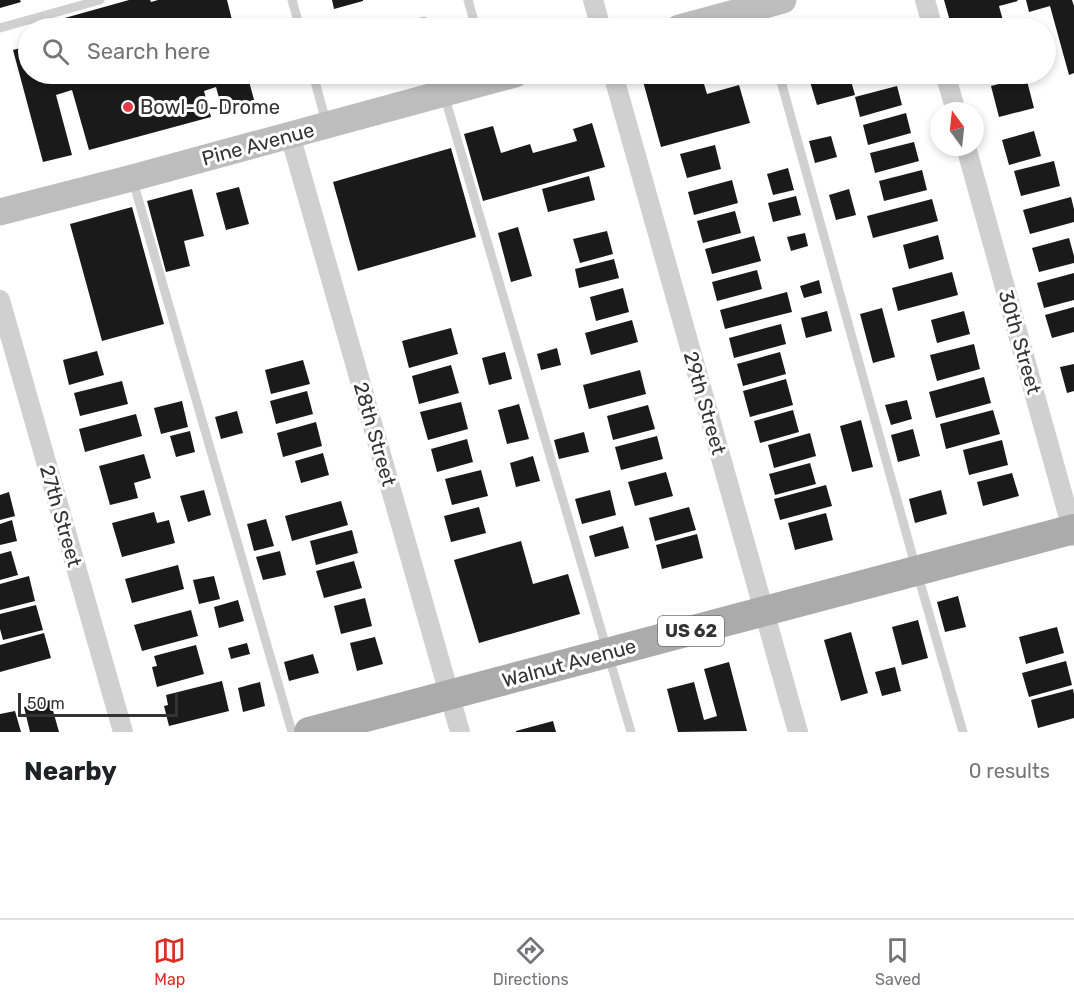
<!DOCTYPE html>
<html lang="en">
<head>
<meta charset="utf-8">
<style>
  body { margin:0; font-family:Rubik,sans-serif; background:#f2f2f2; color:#202124 }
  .compass { position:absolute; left:930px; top:102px; width:54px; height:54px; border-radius:50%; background:#fff; box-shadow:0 3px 9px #0003; rotate:345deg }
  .scale { position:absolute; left:18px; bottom:15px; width:160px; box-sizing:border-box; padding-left:6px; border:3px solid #333; border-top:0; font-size:16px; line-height:21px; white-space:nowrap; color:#333; -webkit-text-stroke:4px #fff; paint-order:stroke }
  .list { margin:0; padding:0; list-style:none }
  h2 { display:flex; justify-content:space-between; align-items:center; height:78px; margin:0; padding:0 24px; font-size:26px }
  h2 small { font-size:20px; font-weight:400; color:#757577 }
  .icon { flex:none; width:33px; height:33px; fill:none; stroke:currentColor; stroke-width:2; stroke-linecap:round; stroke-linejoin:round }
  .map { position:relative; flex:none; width:1074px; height:732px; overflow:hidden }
  .search { position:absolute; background:#fff; box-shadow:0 3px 9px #0003; left:18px; right:18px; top:18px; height:66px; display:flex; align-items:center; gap:15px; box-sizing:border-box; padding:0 21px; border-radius:33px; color:#757577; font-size:22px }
  .sheet { height:186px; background:#fff }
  nav { display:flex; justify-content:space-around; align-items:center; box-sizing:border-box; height:84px; border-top:2px solid #e0e0e0; background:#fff; font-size:16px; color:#757577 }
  nav a { display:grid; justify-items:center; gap:3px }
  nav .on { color:#d93025 }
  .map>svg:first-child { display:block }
  .building { fill:#1a1a1a }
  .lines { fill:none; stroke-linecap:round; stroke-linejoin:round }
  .service { stroke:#d0d0d0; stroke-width:9 }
  .minor { stroke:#d0d0d0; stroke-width:20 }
  .secondary { stroke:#bdbdbd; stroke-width:27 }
  .primary { stroke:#ababab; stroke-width:30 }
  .poi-dot { fill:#e63946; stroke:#fff; stroke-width:2 }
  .labels { text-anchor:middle; stroke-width:6; stroke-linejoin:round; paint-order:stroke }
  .shield { fill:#fff; stroke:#707070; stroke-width:1.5 }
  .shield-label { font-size:18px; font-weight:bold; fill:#333 }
  .poi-label { font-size:20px; fill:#333; stroke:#fff; text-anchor:start }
  .street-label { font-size:20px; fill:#333; stroke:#fff }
</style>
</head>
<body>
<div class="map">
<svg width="1074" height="732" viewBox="0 0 1074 732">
  <rect width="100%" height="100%" fill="#fff"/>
  <path class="building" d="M0 0H20L21 2 0 8Z
    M129 0H150L151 2 158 0H227L234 28H56L54 21Z
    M332 0H363V1L334 9Z
    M944 0H1017L1018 1 999 6 1005 28H952Z
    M1026 0H1072L1074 6V73L1069 75 1050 6 1029 12Z
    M28 46V74H247L256 107 224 116 216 87 204 91 211 117 89 150 72 90 56 95 72 155 43 162 13 50Z
    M641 74H701L707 94 739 85 750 123 661 147Z
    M784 74H849L855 95 817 105 808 75 786 82Z
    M1026 77 1034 108 999 117 991 86Z
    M897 86 902 105 860 117 855 97Z
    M906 113 911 133 868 145 863 125Z
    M592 123 605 167 483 201 464 134 493 126 501 153 530 144 533 153 577 141 573 129Z
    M1034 131 1041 156 1009 165 1002 140Z
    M831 136 837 157 815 163 809 141Z
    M914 142 919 161 875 173 870 153Z
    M715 145 721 169 687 178 680 154Z
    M451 148 476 237 358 271 333 182Z
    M1054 161 1060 186 1021 196 1014 171Z
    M788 168 794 190 773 195 767 174Z
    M922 170 927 190 884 201 879 181Z
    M589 176 595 200 548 212 542 189Z
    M732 180 738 203 694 215 688 192Z
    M239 187 249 224 226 230 216 193Z
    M192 189 204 236 184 241 190 266 166 272 147 201Z
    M849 189 856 215 836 220 829 195Z
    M796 196 801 215 773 222 768 203Z
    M1071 197 1074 209V222L1030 234 1023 210Z
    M932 199 938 221 873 238 867 216Z
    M132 207 164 324 102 341 70 224Z
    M735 211 741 233 703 243 697 221Z
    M518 227 532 276 511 282 498 233Z
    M607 231 613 254 580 263 573 239Z
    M805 233 808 246 791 251 787 237Z
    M938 235 944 259 909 269 903 245Z
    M754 236 761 261 712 274 705 249Z
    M1069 238 1074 256V263L1039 272 1032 248Z
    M614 259 619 278 579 288 575 269Z
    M757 270 762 289 717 301 712 282Z
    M952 272 958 295 898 311 892 288Z
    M1074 273V300L1044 308 1037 283Z
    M819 280 822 293 804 298 800 286Z
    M623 288 629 312 596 321 590 297Z
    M787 292 792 312 725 329 720 310Z
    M1074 307V332L1052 338 1045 315Z
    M882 308 895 357 873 363 860 314Z
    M827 311 832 331 806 338 801 318Z
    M964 311 970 334 937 343 931 320Z
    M632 320 638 342 591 355 585 333Z
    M781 324 786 344 734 358 729 338Z
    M451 328 458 354 409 368 402 341Z
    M974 344 980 369 937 381 930 355Z
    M557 348 561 365 541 370 537 354Z
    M97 351 104 375 69 385 63 360Z
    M505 352 512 379 489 385 482 358Z
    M780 352 786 374 743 386 737 364Z
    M303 360 310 384 271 394 265 370Z
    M1074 364V391L1067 393 1060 367Z
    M451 365 459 393 419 404 412 376Z
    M640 370 646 394 589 409 583 385Z
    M984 377 991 403 936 418 929 392Z
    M786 379 793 405 750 417 743 391Z
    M122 381 128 404 80 416 74 393Z
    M307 391 313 414 276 424 270 401Z
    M907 400 912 419 891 425 885 405Z
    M182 401 188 427 161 434 154 408Z
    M461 402 468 429 428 440 420 412Z
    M519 404 529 439 507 444 498 410Z
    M648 405 655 429 613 440 607 416Z
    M793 410 799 432 760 443 754 421Z
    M993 410 1000 434 946 449 940 424Z
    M237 411 243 433 221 439 215 417Z
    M136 414 142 436 85 452 79 429Z
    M861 420 873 467 852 472 840 426Z
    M316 422 322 446 283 457 277 433Z
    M913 429 920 456 898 462 891 435Z
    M190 431 195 452 176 457 170 436Z
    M584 432 589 452 559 459 554 440Z
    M810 433 816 456 774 468 768 445Z
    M657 436 663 459 621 470 615 447Z
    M467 439 473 462 437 472 431 449Z
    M1002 440 1008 465 969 475 963 450Z
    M323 453 329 475 301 483 295 461Z
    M144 454 151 478 134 483 138 498 110 505 99 466Z
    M533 456 540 481 516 487 510 463Z
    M810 463 816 484 775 495 769 474Z
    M481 470 488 496 452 505 445 479Z
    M666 472 673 496 635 506 628 482Z
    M1012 473 1019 496 983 506 977 482Z
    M826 485 832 506 780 520 774 499Z
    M204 490 211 515 188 522 180 496Z
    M610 490 616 515 582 524 575 499Z
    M941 490 947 514 915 523 909 499Z
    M9 492 15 516 0 520V495Z
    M341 501 348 525 292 541 285 516Z
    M479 507 486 533 451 542 444 516Z
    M689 507 696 530 655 541 649 518Z
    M154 512 157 523 169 520 175 543 122 557 112 523Z
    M826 513 833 540 795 550 788 523Z
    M266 519 274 546 254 551 247 524Z
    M12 520 17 541 0 545V524Z
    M623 526 629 548 595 557 589 536Z
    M352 530 358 553 316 565 310 541Z
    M697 534 703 558 662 569 656 545Z
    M521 541 533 584 568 574 580 614 479 643 454 560Z
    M11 551 18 575 0 580V554Z
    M280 551 286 575 263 580 256 557Z
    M354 561 362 588 324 598 316 571Z
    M178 565 184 589 132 603 125 579Z
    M29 576 35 601 0 610V584Z
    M214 576 220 599 199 604 193 580Z
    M958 596 966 627 945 632 937 602Z
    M365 598 372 626 341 634 334 606Z
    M238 600 244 621 219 628 214 607Z
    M36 605 43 630 3 640 0 629V614Z
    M191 610 198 636 142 651 134 625Z
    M918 620 928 658 902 665 892 627Z
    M1057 627 1064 653 1026 664 1019 637Z
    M851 632 868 693 841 701 824 640Z
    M44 633 51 658 0 672V645Z
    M375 637 383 664 357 671 350 643Z
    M247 643 250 654 231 659 228 648Z
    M196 645 204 674 157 687 152 667 157 666 154 656Z
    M313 654 319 673 289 681 284 662Z
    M1066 661 1072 685 1029 697 1022 673Z
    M729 662 747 731 678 732 667 689 694 682 704 720 717 716 704 669Z
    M895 667 901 691 882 696 875 672Z
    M222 681 229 711 169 726 164 706 168 705 166 695Z
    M260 682 265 706 243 712 238 688Z
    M1073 689 1074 694V718L1038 728 1031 700Z
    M50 700 59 732H30L24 707Z
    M15 711 21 732H0V714Z
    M553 721 556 732H516V731Z"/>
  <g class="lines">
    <path class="service" d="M292 0 300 28
      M468 0 476 28
      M761 8 767 28
      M0 28 100 0
      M397 28 424 21 426 28
      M313 74 326 122
      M438 74 631 732
      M779 74 917 572 963 732
      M133 181 292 732"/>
    <path class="minor" d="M593 0 601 28
      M925 0 933 28
      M613 74 798 732
      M945 74 956 111
      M290 135 460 732
      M966 147 1074 536
      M0 300 123 732"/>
    <path class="secondary" d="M679 28 783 0
      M0 212 132 178 515 74"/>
    <path class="primary" d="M309 732 1074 529"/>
  </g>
  <circle class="poi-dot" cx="128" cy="107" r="6"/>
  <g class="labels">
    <rect class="shield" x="658" y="616" width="66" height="30" rx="4.5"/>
    <g class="shield-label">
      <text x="691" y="637">US 62</text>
    </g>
    <g class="poi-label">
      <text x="140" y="114">Bowl-O-Drome</text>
    </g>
    <g class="street-label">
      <text transform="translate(258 144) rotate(-15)" y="7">Pine Avenue</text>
      <text transform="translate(1020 342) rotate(74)" y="7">30th Street</text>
      <text transform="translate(705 403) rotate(74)" y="7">29th Street</text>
      <text transform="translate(375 434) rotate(74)" y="7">28th Street</text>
      <text transform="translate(61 516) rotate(74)" y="7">27th Street</text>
      <text transform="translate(569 663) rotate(-15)" y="7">Walnut Avenue</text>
    </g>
  </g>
</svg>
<svg class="compass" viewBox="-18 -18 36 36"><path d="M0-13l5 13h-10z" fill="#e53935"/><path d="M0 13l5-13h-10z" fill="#757577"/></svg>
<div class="scale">50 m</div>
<div class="search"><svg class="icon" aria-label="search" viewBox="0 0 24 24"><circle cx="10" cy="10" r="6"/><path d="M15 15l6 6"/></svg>Search here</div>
</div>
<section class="sheet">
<h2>Nearby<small>0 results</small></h2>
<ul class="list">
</ul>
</section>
<nav>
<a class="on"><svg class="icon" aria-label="map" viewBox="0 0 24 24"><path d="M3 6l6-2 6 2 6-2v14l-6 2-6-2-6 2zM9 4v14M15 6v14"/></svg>Map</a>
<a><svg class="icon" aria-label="directions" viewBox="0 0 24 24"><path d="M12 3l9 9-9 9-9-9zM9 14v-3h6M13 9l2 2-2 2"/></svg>Directions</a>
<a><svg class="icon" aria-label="saved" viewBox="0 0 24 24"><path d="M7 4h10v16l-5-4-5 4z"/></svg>Saved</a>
</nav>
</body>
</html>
